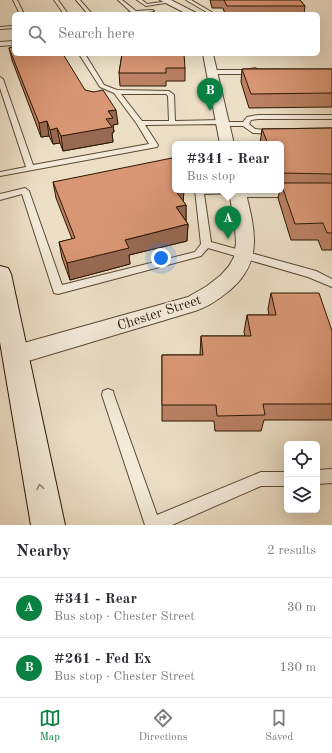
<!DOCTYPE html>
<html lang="en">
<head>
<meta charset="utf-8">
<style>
  body { margin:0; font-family:"Old Standard TT",serif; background:#f7f7f7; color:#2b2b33 }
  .controls { position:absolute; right:12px; bottom:12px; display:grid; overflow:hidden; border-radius:6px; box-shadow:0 4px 16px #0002 }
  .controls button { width:36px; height:36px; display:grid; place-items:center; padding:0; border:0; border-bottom:1px solid #e1e1e2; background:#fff; color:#2b2b33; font:20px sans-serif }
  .you { position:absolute; left:161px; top:258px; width:14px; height:14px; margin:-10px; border:3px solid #fff; border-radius:50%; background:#1a73e8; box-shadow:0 0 0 6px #1a73e833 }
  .badge { display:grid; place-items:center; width:26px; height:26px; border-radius:50%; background:#0b8043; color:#fff; font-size:13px; font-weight:700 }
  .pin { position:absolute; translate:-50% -33px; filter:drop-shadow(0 1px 2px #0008) }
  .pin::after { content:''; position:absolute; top:21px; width:14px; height:12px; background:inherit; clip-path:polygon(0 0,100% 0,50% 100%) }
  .popup { position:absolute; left:172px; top:141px; width:112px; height:52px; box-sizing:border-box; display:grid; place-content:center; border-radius:6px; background:#fff; filter:drop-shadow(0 1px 3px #0005); font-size:13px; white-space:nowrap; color:#7c7c81 }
  .popup b { font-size:15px; color:#2b2b33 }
  .popup::after { content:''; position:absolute; left:50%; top:100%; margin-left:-8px; border:8px solid transparent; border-top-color:#fff }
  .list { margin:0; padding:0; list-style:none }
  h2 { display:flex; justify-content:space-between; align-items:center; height:52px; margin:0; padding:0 16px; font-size:17px }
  h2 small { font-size:13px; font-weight:400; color:#7c7c81 }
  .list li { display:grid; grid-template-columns:26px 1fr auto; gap:12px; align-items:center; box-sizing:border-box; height:60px; padding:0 16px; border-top:1px solid #e1e1e2 }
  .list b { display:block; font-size:15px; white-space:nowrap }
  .list p { margin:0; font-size:13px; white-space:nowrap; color:#7c7c81 }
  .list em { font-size:13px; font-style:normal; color:#7c7c81 }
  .icon { flex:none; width:22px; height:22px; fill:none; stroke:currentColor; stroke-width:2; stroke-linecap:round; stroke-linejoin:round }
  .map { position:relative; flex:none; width:332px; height:525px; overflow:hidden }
  .search { position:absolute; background:#fff; box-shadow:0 4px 16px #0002; left:12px; right:12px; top:12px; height:44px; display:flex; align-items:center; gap:10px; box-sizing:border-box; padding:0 14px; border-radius:6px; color:#7c7c81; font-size:15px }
  .sheet { height:172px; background:#fff }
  nav { display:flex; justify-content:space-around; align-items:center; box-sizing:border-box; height:56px; border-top:1px solid #e1e1e2; background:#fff; font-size:11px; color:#7c7c81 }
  nav a { display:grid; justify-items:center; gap:2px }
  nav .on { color:#0b8043 }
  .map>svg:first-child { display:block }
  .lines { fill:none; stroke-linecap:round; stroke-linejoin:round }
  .service-casing { stroke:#5c4932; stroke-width:2 }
  .minor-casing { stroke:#5c4932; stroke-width:2 }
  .secondary-casing { stroke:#2c1701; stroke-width:2 }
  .service { fill:#f3eada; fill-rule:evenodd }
  .minor { fill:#f3eada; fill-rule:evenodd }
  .secondary { fill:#f3eada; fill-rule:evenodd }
  .wall { fill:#ba8165; stroke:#2c1701 }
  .shaded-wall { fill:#976952; stroke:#2c1701 }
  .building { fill:#d89675; stroke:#2c1701 }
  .oneway { stroke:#998b78 }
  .labels { text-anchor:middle; stroke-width:3.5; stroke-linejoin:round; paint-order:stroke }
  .street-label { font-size:14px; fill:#2c1701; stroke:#f3eada }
</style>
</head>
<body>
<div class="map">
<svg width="332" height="525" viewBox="0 0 332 525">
  <rect width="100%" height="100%" fill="#ecdfc6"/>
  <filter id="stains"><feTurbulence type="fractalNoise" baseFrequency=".005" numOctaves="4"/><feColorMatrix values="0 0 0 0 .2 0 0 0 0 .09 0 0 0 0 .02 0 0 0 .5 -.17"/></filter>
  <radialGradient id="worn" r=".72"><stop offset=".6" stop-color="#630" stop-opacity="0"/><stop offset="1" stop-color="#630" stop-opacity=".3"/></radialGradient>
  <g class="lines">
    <g class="service-casing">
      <path id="service" d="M13 0H17L24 14H20Z
        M54 0H58L68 14H64Z
        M76 0H80L92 14H88Z
        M118 0H122L136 11 152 10 154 11 137 14H123L131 12Z
        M137 0H142L147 4 169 1 171 2 146 6Z
        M186 0H191L215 14H210Z
        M14 26V28L0 29V27Z
        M14 41V45L0 46V42Z
        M79 54H85L104 85 117 90 169 91 174 95 175 121 222 120 225 122H243L247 117 258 115H332V119H258L251 120 249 124 255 129 276 131 278 132 274 134 253 133 243 126H223L220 124 145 125 158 145 157 147 0 176V172L26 167 0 88V77L3 79 33 165 149 144 137 124 114 93 100 87ZM121 94H166L168 96 169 121H142Z
        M255 68 258 70 257 71 246 74H212L209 72 212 70H246Z
        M25 188 29 191 62 285 195 252 201 244 195 190H241L240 191H292L296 194 292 197H238L235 196V193L204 194 211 242 316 271 332 279V287L308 277 208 248 201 256 58 294 54 293 22 194 0 200V194Z
        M108 389 113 391 114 395 157 515 261 472H287V486H261L172 525H145L102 395 103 391Z
        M332 469V483L317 484V470Z"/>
    </g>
    <g class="minor-casing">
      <path id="minor" d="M160 0H171L198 14H187Z
        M203 54H213L234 144H220Z
        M229 190H245C255 229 264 262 229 291 219 299 208 307 195 311L15 365 6 362 3 355 6 348 188 297 207 286 221 275 229 266 234 257 236 243 235 228Z"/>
    </g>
    <g class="secondary-casing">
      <path id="secondary" d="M0 266 8 268 11 274 65 525H31L0 342Z"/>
    </g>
    <use href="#service" class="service"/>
    <use href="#minor" class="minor"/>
    <use href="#secondary" class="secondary"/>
  </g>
  <path class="wall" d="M210 0H300L305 6 304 14H225L223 8H212Z
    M12 43 85 90 118 124 113 125 114 132 112 133 113 142 63 151 60 143 53 144 49 136 41 137 12 60 9 48 13 47Z
    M122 54 185 68V81H166V86H120L119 73Z
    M242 69H332V107L249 108 241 82Z
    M332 128V250H322L318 240H291L278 198 280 190H281V144H260L262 129Z
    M53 182 175 190H184L183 201 186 205V221L188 224 187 241 129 255 130 264 70 280 62 258 59 242 72 239 56 198Z
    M271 293 332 331V420H264L261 431H215L214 421H162V355H200L201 336H245L244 332 247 315H269L268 309Z"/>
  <path class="shaded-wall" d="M116 110 118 124 113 125 114 132 112 133 113 142 63 151 61 136 108 111Z
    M47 121 49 136 41 137 39 123Z
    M57 128 60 143 53 144 50 130Z
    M175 190H184L183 203Z
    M186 205V221L176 207Z
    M188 224 187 241 129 255 130 264 70 280 67 263 125 240Z"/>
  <path class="building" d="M224 0H300L305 6H227Z
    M12 43H14V54H63L85 90 94 92 103 90 116 110 108 111 113 118 106 119 112 127 61 136 57 128 50 130 47 121 39 123 9 48 14 47Z
    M122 54H184L185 68H166V73H119Z
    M242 69H332V93L251 94Z
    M332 128V174L281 173V144H268L262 129Z
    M172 158 175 162V173H173L175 176V190L186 205 176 207 188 224 125 240 129 248 67 263 59 242 75 238 53 182Z
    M281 183H332V233H327L323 223 295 224Z
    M271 293H319L332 331V404H263L265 415 217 416 216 405H162V355H203L201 336H251L247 315H276Z"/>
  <defs><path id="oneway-chevron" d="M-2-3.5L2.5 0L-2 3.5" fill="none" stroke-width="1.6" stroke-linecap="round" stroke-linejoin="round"/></defs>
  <use class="oneway" href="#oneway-chevron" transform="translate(40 487) rotate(-101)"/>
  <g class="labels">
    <g class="street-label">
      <text transform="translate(159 312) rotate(-18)" y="5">Chester Street</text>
    </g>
  </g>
  <rect width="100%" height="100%" filter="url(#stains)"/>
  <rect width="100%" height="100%" fill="url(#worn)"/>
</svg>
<div class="controls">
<button><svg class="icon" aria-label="locate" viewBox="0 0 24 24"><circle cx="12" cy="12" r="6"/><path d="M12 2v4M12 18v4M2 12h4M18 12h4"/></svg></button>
<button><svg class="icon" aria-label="layers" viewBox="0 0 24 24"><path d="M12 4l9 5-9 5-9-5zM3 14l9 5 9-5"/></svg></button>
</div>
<div class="you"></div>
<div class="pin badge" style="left:228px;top:239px">A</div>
<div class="popup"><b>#341 - Rear</b>Bus stop</div>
<div class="pin badge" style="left:210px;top:111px">B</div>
<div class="search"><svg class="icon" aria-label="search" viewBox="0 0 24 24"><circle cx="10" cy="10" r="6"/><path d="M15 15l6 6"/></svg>Search here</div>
</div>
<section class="sheet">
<h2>Nearby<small>2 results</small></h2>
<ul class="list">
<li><span class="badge">A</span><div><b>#341 - Rear</b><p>Bus stop · Chester Street</p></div><em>30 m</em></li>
<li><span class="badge">B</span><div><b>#261 - Fed Ex</b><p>Bus stop · Chester Street</p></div><em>130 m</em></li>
</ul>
</section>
<nav>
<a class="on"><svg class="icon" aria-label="map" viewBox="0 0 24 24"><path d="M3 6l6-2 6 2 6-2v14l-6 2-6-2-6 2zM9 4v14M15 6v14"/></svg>Map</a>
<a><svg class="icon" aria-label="directions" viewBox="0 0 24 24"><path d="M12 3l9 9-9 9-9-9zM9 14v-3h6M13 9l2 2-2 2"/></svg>Directions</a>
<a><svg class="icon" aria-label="saved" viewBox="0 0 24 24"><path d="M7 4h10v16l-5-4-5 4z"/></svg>Saved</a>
</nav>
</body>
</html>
